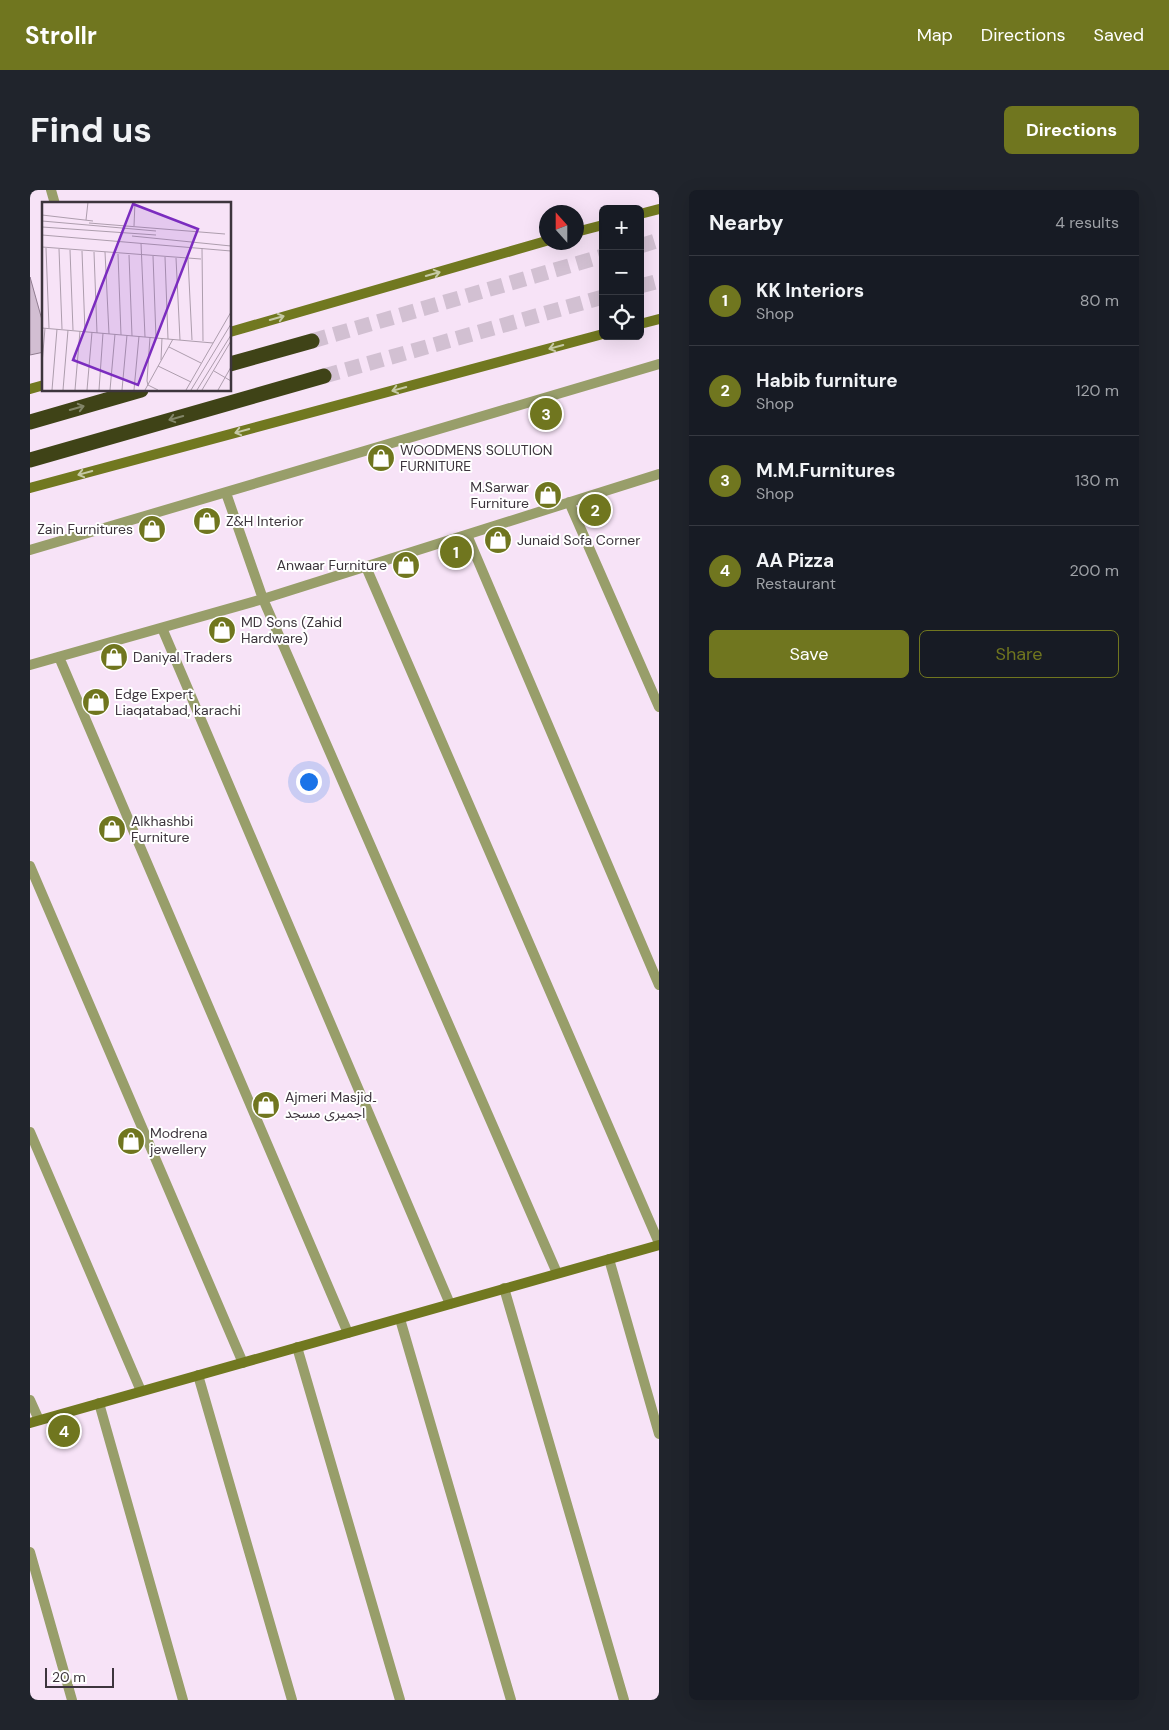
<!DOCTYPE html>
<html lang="en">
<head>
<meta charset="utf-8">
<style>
  body { margin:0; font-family:"DM Sans","Noto Sans Arabic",sans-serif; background:#20242c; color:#f1f3f6 }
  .controls { position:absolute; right:15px; top:15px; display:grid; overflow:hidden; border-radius:8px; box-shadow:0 5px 20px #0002 }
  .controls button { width:45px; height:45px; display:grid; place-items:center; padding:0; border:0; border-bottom:1px solid #363941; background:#171b24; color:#f1f3f6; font:25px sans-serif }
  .compass { position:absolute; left:509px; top:15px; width:45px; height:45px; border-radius:50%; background:#171b24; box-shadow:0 5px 20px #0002; rotate:339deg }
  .scale { position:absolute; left:15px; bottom:12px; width:69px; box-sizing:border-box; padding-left:5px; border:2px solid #3d353d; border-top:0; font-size:14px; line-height:18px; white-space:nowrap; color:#3d353d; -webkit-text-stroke:4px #fff; paint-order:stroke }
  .you { position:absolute; left:278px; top:591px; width:18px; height:18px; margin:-12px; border:4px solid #fff; border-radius:50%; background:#1a73e8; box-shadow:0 0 0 8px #1a73e833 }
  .badge { display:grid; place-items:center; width:32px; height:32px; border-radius:50%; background:#70761f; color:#fff; font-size:16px; font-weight:700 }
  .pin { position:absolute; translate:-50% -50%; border:2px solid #fff; box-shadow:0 1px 5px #0006 }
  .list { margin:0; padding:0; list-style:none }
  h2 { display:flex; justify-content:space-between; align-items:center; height:65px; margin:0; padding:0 20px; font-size:21px }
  h2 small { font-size:16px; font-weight:400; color:#9ea1a6 }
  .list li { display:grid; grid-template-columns:32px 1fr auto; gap:15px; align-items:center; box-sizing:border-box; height:90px; padding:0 20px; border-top:1px solid #363941 }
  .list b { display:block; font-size:19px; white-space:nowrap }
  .list p { margin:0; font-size:16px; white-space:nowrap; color:#9ea1a6 }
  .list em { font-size:16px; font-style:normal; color:#9ea1a6 }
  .actions { display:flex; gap:10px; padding:15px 20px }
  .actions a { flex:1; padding:11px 0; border:1px solid #70761f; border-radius:8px; text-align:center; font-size:18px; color:#70761f }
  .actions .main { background:#70761f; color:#fff }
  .icon { flex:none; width:28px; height:28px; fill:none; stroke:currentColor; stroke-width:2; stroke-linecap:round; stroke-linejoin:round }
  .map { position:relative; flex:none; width:629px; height:1510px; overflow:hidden; border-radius:8px }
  header { display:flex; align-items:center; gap:30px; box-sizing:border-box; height:70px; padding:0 25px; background:#70761f; color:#fff }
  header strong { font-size:24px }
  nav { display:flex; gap:28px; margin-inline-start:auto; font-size:18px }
  .intro { display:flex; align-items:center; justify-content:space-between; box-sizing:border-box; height:120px; padding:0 30px }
  h1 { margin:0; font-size:35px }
  .button { padding:12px 22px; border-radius:8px; background:#70761f; color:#fff; font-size:18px; font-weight:700 }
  main { display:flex; gap:30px; padding:0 30px }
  aside { flex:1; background:#171b24; border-radius:8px; box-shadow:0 5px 20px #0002 }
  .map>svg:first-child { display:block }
  .building { fill:#d2bed2; stroke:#8f7c8f }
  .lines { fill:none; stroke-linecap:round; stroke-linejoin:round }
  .highway-tunnel { stroke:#d2c0d2; stroke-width:15; stroke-dasharray:15 8; stroke-linecap:butt }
  .street { stroke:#989e6a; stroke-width:10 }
  .secondary { stroke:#717820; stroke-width:10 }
  .highway { stroke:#3f4317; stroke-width:15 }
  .oneway { stroke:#c6c9a6 }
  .oneway2 { stroke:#828568 }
  .labels { text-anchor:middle; stroke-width:4; stroke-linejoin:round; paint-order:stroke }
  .poi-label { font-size:14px; fill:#3d353d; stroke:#fff; text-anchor:start }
  .inset-road { fill:none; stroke:#ad9dad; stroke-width:1 }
  .view { fill:#7b2cbf; fill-opacity:0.15; stroke:#7b2cbf; stroke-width:2.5 }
  .inset-edge { fill:none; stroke:#3d353d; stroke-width:2.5 }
</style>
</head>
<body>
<header>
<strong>Strollr</strong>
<nav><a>Map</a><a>Directions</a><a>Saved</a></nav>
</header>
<div class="intro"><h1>Find us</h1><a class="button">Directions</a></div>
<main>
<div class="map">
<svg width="629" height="1510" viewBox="0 0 629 1510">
  <rect width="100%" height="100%" fill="#f7e3f7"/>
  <path class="building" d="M0 87 14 137V162L0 165Z"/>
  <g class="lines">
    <path class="highway-tunnel" d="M610 56 629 50
      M610 96 629 91
      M282 151 573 66
      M294 186 573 107"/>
    <path class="street" d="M21 0 25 14
      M196 303 233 409 527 1083
      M539 312 629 517
      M437 345 629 795
      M0 360 629 174
      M336 377 629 1053
      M132 438 420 1114
      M29 467 318 1143
      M0 475 233 409 629 284
      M0 676 213 1173
      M0 942 111 1201
      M579 1069 629 1244
      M474 1098 594 1510
      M370 1129 481 1510
      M267 1157 370 1510
      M168 1185 262 1510
      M0 1210 9 1230
      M69 1213 153 1510
      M0 1362 42 1510"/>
    <path class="secondary" d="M610 24 629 19
      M546 42 573 35
      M610 134 629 129
      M200 142 516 51
      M0 199 14 195
      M0 298 573 144
      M0 1233 629 1055"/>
    <path class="highway" d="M200 174 282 151
      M0 232 111 200
      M0 270 294 186"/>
  </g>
  <defs><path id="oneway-shaft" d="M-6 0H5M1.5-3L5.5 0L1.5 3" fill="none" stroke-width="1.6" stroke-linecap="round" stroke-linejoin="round" transform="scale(1.25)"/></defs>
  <g class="oneway">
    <use href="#oneway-shaft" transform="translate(403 84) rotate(-16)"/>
    <use href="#oneway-shaft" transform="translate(247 128) rotate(-16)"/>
    <use href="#oneway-shaft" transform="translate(526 157) rotate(165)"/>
    <use href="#oneway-shaft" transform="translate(369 199) rotate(165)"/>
    <use href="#oneway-shaft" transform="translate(212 241) rotate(165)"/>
    <use href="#oneway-shaft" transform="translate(55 283) rotate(165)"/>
  </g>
  <g class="oneway2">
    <use href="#oneway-shaft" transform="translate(47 218) rotate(-16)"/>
    <use href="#oneway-shaft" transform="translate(146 228) rotate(164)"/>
  </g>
  <defs>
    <g id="shop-disc" transform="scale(1.4375)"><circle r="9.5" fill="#70761f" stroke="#fff"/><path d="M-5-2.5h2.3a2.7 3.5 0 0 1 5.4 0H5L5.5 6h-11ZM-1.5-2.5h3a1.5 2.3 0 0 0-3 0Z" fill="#fff"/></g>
  </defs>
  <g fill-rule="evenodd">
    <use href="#shop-disc" x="351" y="268"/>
    <use href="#shop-disc" x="518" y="305"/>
    <use href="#shop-disc" x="177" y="331"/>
    <use href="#shop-disc" x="122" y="339"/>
    <use href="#shop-disc" x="468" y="350"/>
    <use href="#shop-disc" x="376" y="375"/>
    <use href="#shop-disc" x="192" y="440"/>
    <use href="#shop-disc" x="84" y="467"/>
    <use href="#shop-disc" x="66" y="512"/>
    <use href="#shop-disc" x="82" y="639"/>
    <use href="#shop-disc" x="236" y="915"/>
    <use href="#shop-disc" x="101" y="951"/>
  </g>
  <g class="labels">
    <g class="poi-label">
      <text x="370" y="265">WOODMENS SOLUTION<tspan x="370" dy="16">FURNITURE</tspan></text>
      <text x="499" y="302" text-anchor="end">M.Sarwar<tspan x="499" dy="16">Furniture</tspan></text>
      <text x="196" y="336">Z&amp;H Interior</text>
      <text x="103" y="344" text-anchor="end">Zain Furnitures</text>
      <text x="487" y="355">Junaid Sofa Corner</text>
      <text x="357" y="380" text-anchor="end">Anwaar Furniture</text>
      <text x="211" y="437">MD Sons (Zahid<tspan x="211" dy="16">Hardware)</tspan></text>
      <text x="103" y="472">Daniyal Traders</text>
      <text x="85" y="509">Edge Expert<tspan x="85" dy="16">Liaqatabad, karachi</tspan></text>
      <text x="101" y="636">Alkhashbi<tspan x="101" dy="16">Furniture</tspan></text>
      <text x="255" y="912">Ajmeri Masjid۔<tspan x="255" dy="16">اجمیری مسجد</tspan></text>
      <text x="120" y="948">Modrena<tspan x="120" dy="16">jewellery</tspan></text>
    </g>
  </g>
  <g transform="translate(12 12)">
    <rect width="189" height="189" fill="#f7e3f7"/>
    <path class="inset-road" d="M0 13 51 19M44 18 46 0M0 19 114 29M47 21 183 32M92 24 93 0M0 25 114 33M0 33 189 49M90 34 189 44M99 41 103 135M0 45 159 57M4 46 7 126M160 46 161 139M17 47 20 127M28 48 31 128M40 49 43 130M52 50 55 131M63 50 67 132M76 52 79 133M87 53 90 134M111 54 114 136M123 55 126 137M134 56 138 138M146 57 150 138M0 126 171 141M108 135 105 179 106 183 116 188M127 145 159 161M119 158 120 136M0 162 3 126M116 164 149 180M172 169 189 179M10 188 15 127M21 188 26 128M33 188 38 129M45 188 50 130M57 188 61 131M68 188 73 132M80 188 85 133M92 188 97 134M103 188 131 137M144 188 189 110M149 188 189 122M155 188 189 133M160 188 189 139M176 188 189 165"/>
    <path class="view" d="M91 2 156 27 96 183 31 158Z"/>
    <rect width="189" height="189" class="inset-edge"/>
  </g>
</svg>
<div class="controls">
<button>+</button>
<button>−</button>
<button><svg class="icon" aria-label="locate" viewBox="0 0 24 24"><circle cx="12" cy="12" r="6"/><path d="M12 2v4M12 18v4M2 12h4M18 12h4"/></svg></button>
</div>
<svg class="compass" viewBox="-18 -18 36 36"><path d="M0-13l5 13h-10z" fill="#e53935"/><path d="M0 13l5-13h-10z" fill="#9ea1a6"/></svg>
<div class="scale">20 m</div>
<div class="you"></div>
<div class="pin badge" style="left:426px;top:362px">1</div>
<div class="pin badge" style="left:565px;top:320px">2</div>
<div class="pin badge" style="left:516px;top:224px">3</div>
<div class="pin badge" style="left:34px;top:1241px">4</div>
</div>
<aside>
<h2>Nearby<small>4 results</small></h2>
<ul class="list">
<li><span class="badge">1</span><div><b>KK Interiors</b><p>Shop</p></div><em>80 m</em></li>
<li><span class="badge">2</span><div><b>Habib furniture</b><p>Shop</p></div><em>120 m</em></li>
<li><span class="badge">3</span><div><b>M.M.Furnitures</b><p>Shop</p></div><em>130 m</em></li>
<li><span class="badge">4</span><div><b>AA Pizza</b><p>Restaurant</p></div><em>200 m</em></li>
</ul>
<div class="actions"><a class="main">Save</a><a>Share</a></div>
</aside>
</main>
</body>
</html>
